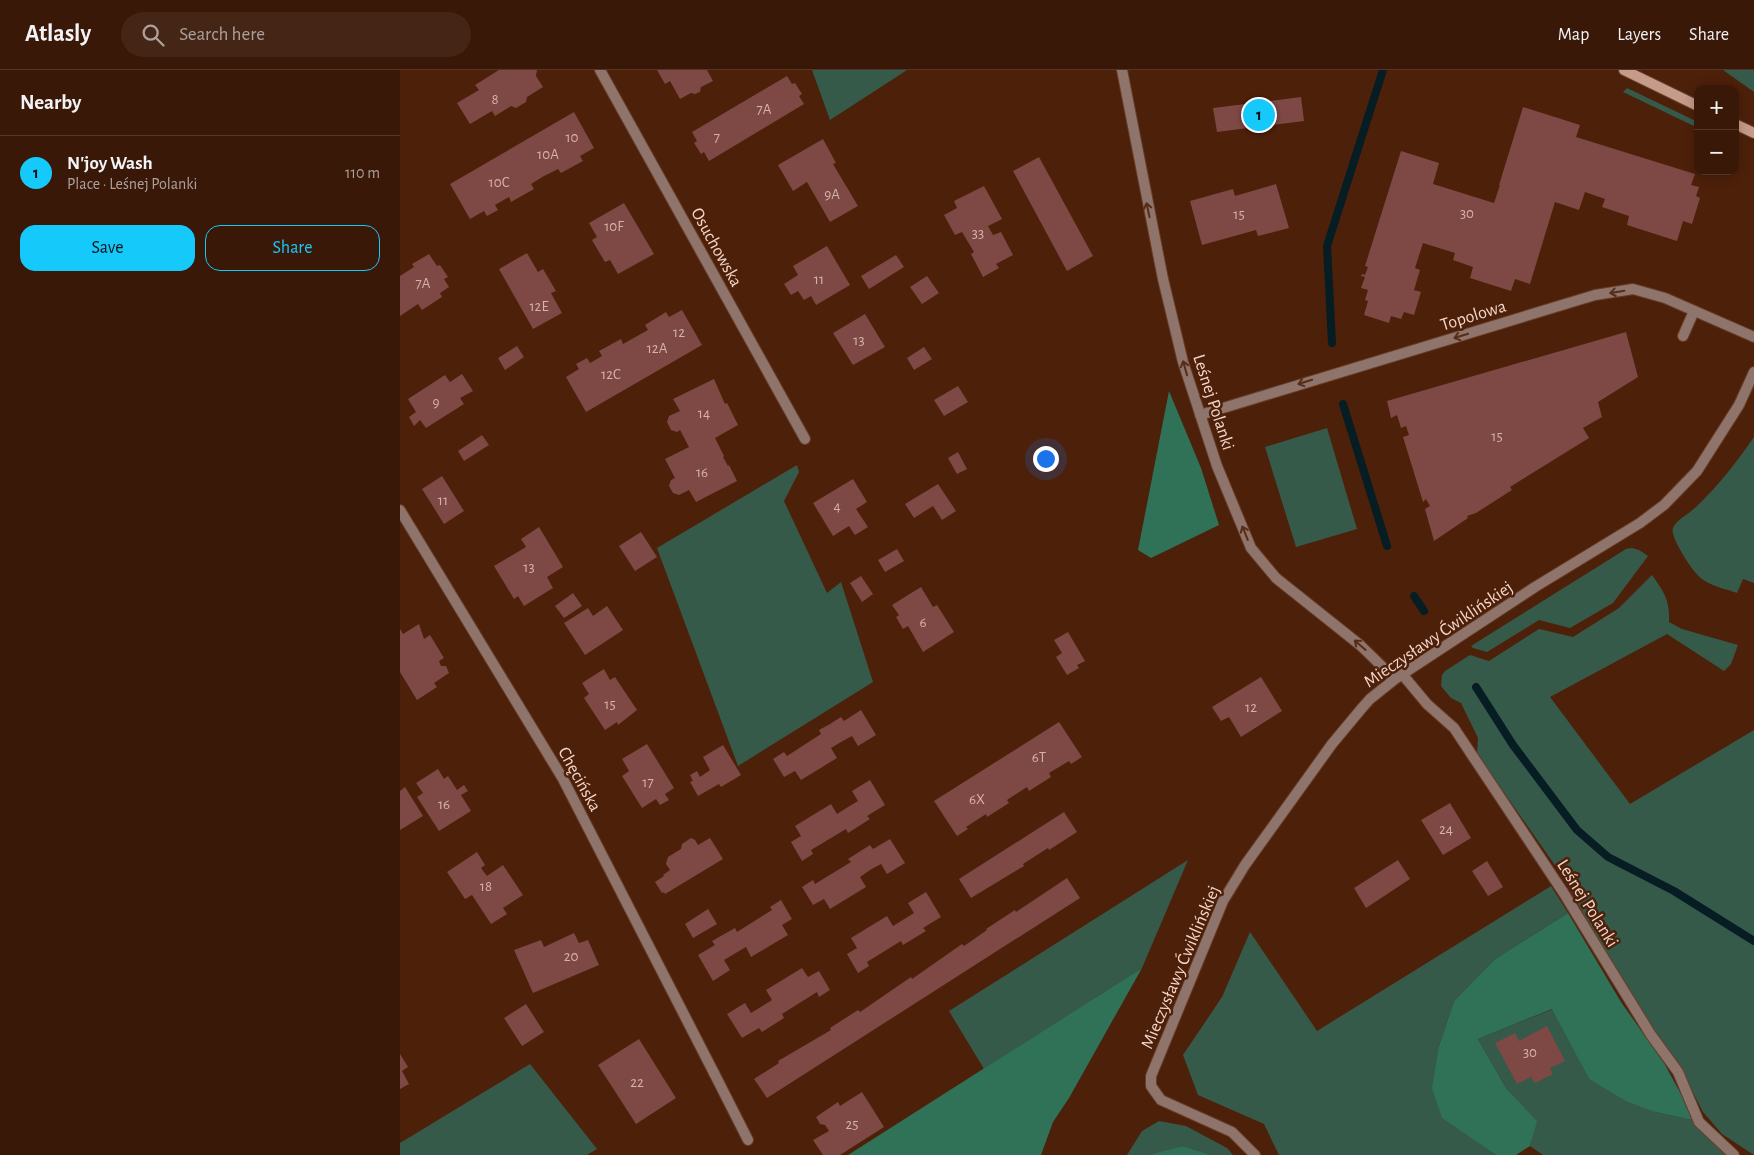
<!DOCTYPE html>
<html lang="en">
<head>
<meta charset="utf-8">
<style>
  body { margin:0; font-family:"Alegreya Sans",sans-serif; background:#452516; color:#f1f3f6 }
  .controls { position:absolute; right:15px; top:15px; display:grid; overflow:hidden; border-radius:10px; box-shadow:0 2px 12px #0003 }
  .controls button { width:45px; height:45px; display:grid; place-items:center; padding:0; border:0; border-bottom:1px solid #543729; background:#3a1808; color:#f1f3f6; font:25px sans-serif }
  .you { position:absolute; left:645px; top:388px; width:18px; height:18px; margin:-12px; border:4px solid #fff; border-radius:50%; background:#1a73e8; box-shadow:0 0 0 8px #1a73e833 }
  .badge { display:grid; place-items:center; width:32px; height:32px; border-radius:50%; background:#15cafb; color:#111; font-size:16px; font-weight:700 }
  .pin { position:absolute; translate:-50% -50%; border:2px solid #fff; box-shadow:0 1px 5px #0006 }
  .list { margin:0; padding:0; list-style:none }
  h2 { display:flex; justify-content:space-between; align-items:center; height:65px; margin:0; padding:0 20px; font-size:21px }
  h2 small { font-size:16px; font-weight:400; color:#aba09c }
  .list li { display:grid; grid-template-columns:32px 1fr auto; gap:15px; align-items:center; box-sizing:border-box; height:75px; padding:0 20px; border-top:1px solid #543729 }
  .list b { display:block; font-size:19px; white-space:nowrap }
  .list p { margin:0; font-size:16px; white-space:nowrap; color:#aba09c }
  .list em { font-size:16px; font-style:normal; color:#aba09c }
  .actions { display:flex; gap:10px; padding:15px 20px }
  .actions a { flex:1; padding:11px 0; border:1px solid #15cafb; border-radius:15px; text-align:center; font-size:18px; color:#15cafb }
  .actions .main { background:#15cafb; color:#111 }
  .icon { flex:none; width:28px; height:28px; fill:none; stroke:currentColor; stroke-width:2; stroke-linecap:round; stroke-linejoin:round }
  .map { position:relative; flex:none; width:1354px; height:1085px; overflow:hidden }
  header { display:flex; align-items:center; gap:30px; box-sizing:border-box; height:70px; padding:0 25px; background:#3a1808; border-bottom:1px solid #543729 }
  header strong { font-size:24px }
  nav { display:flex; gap:28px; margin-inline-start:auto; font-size:18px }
  .search { width:350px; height:45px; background:#452516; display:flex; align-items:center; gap:12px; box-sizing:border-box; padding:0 18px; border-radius:28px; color:#aba09c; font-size:19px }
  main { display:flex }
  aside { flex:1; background:#3a1808 }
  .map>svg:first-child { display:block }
  .green { fill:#365a4a }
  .forest { fill:#2f7257 }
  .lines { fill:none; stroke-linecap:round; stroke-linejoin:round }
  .stream { stroke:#061d24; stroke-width:8 }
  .building { fill:#7e4844 }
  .lane-casing { stroke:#683d29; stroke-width:12 }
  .street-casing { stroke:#683d29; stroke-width:12 }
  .secondary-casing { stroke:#683d29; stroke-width:12 }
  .lane { stroke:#8e746a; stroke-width:10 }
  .street { stroke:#8e746a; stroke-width:10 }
  .secondary { stroke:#c59b8a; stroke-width:10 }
  .oneway { stroke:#572d18 }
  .labels { text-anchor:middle; stroke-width:5; stroke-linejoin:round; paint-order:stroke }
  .number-label { font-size:15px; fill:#d6b2a8 }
  .street-label { font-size:18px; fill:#f4d6ca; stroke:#4d200a }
</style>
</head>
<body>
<header>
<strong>Atlasly</strong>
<div class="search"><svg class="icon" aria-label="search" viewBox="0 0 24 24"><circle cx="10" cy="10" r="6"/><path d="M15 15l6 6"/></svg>Search here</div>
<nav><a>Map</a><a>Layers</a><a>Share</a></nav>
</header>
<main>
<aside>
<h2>Nearby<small></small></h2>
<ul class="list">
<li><span class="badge">1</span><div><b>N'joy Wash</b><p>Place · Leśnej Polanki</p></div><em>110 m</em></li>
</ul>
<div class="actions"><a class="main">Save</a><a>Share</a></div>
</aside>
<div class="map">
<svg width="1354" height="1085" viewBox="0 0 1354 1085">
  <rect width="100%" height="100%" fill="#4d200a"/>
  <path class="green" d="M412 0H507L430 50Z
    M1323 0H1354V22Z
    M1227 18 1298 52V58L1223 22Z
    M927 358 957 459 896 477 865 377Z
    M1354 367V513L1343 509 1337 523C1326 519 1311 516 1302 509 1294 504 1269 466 1273 458 1277 449 1289 444 1296 437 1318 416 1337 392 1354 367Z
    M397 395 399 402 384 431 427 523 441 512 473 612 338 696 257 478Z
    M1232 478 1239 480 1248 486 1213 533 1170 558 1139 550 1087 582 1073 578 1071 576 1226 479Z
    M1252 505C1264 522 1270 530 1269 552L1282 559 1338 575 1331 594 1324 601 1267 564 1150 627 1230 734 1354 660V1085L1322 1064 1303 1042 1286 1009 1241 944 1159 801 1077 684 1078 668 1061 633 1051 628 1041 616 1042 605 1045 601 1070 585 1089 591 1139 559 1173 567 1219 538Z
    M788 790 742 898 584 999 549 941Z
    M1151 816 1168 843 1095 889 1054 931 1039 976 1042 1047 1096 1085H879L864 1054 798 1025 783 985 822 927 850 862 917 961Z
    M1153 939 1189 1009 1255 1042 1292 1050 1330 1085H1143L1130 1076 1136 1051 1106 1018 1078 969Z
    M130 994 197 1079 187 1085H0V1073Z
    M759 1051 786 1056 827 1078 833 1085H811L783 1076 753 1085H727L742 1061Z"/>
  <path class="forest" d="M769 321 801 398 819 455 751 488 738 480Z
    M1168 843 1221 932 1264 993 1281 1024 1292 1050 1255 1042 1226 1031 1189 1009 1152 939 1078 969 1106 1018 1137 1051 1130 1076 1116 1085H1096L1042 1048 1032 1018 1039 976 1054 931 1095 889Z
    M742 898 669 1028 653 1052 641 1085H448Z
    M783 1076 811 1085H753V1084Z"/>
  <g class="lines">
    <path class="stream" d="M932 273 927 176 983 0
      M943 334 987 476
      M1014 526 1024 541
      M1076 617 1113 675 1177 760 1208 787 1274 821 1354 871"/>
  </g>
  <path class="building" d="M99 0H137L136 6 143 17 127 27 126 32 116 38 111 36 95 46 92 41 70 54 57 33 79 20 75 15Z
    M257 0H307L313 11 301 17 300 22 295 24 291 23 280 29 270 11 265 14Z
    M387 6 392 14 395 13 402 24 399 26 404 34 309 91 304 82 301 84 294 73 297 71 292 62Z
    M901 27 904 51 817 62 813 38Z
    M1123 37 1180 55 1176 67 1295 104 1291 115 1299 117 1296 126 1300 128 1292 154 1283 151 1277 171 1227 155 1229 146 1202 137 1205 129 1185 122 1179 140 1155 132 1130 214 1115 209 1111 221 1070 208 1073 197 1053 190 1055 183 1023 173 1015 198 1020 200 1014 220 1021 222 1014 245 1004 242 1001 249 991 246 989 253 964 245 968 231 965 230 968 220 961 218 965 207 961 206 962 204 965 205 968 197 965 196 1001 81 1039 93 1033 114 1094 133 1100 115H1099Z
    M174 42 194 78 180 86 183 91 161 103 158 99 144 106 131 114 134 119 111 132 109 127 95 135 98 140 87 146 84 141 70 149 50 114Z
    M423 69 436 93 433 94 458 136 430 152 407 112 393 121 378 95Z
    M639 87 693 186 667 201 613 101Z
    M876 114 889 158 858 166 856 160 802 175 790 131 833 119 835 126Z
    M584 116 602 149 588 156 593 165 601 162 613 185 596 194 599 198 583 207 571 184 574 182 562 162 555 165 544 145 557 138 554 131Z
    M224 133 254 184 218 204 210 190 205 192 199 182 192 170 197 167 189 153Z
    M427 176 450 215 416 235 411 226 404 230 398 221 391 225 384 214 398 205 393 196Z
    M127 183 138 202 143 199 156 221 151 223 162 243 133 259 99 199Z
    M29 184 37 196 40 195 48 207 44 209 49 217 40 223 42 227 22 240 18 234 0 246V206L14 197 12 194Z
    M496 185 504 197 469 219 461 206Z
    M527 206 539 223 522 234 510 217Z
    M282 240 302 275 186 342 166 307 179 299 176 294 187 288 190 293 202 286 199 281 221 269 223 274 248 260 245 255 266 242 269 247Z
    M465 244 485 277 453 295 433 263Z
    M1226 262 1238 307 1198 332 1202 347 1183 358 1189 368 1110 417 1112 420 1076 443 1067 446 1068 448 1034 471 1025 439 1030 436 1026 429 1023 432 1003 367 1009 365 1006 356 1001 358 997 345 991 348 987 331Z
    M117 276 124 287 105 300 98 288Z
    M524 277 532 289 514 300 507 288Z
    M62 304 73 321 60 328 64 334 26 358 20 350 14 356 9 347 16 342 8 329 45 305 50 312Z
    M314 309 325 334 327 333 338 355 315 368 324 386 323 387 328 396 329 395 337 411 296 432 289 420 279 425 273 423 269 416 271 410 275 408 265 389 289 377 280 360 277 362 271 360 267 352 269 346 280 341 273 329Z
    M558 316 568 332 544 346 534 330Z
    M82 365 89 375 64 391 58 381Z
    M558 382 567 399 557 404 548 388Z
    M42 406 64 441 44 454 22 419Z
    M453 409 467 432 456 439 468 457 455 465 449 456 433 466 413 433Z
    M538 414 556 441 542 450 533 436 514 448 505 434Z
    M139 457 163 497 147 507 153 518 124 536 118 526 114 529 94 496 126 477 121 469Z
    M241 462 257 487 235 501 219 476Z
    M497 479 504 491 485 502 478 490Z
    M461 506 473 524 462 532 450 513Z
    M521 517 533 537 537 535 554 562 523 582 508 556 503 559 496 547 499 545 492 535Z
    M173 523 182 536 164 548 155 536Z
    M207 536 223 560 185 585 164 553 188 538 193 546Z
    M19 554 24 569 30 565 44 588 39 591 41 596H46L49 603 34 613 37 617 17 630 0 602V559L3 564Z
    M668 562 685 591 677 595 679 598 667 605 656 587 662 583 654 570Z
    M204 599 210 610 215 607 237 640 218 655 217 652 205 660 184 628 189 624 182 613Z
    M861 607 882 641 841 667 829 647 821 651 812 637Z
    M461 640 476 665 458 676 452 666 441 672 431 678 437 688 401 710 395 701 384 707 373 689 384 682 387 686 421 664 419 660 430 654 441 647 444 651Z
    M659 652 682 687 671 694 669 691 649 703 651 707 629 721 627 717 607 730 609 733 587 747 586 744 566 757 568 759 557 766 534 731Z
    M247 674 274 718 265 724 269 730 260 735 256 729 242 738 222 706 229 701 222 689Z
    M323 675 341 705 321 717 319 714 298 726 290 712 293 711 290 705 297 701 300 707 310 700 303 687Z
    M38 699 44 709 48 706 57 720 64 715 68 721 61 725 71 741 39 761 17 727 23 723 16 713Z
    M470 710 485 735 467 746 470 749 448 763 446 759 411 780 413 784 402 791 391 772 401 766 395 756 431 734 437 744 448 737 458 731 452 721Z
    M5 717 23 746 0 760V721Z
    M1050 733 1071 768 1043 785 1021 750Z
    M664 742 677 762 649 780 648 778 623 794 624 796 571 828 559 809Z
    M291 768 295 770 298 775 310 768 323 789 265 824 264 822 262 823 255 812 264 806 263 805 270 800 266 794 268 787 281 779 282 774Z
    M490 769 505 793 487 804 481 794 470 800 460 807 466 817 430 839 424 829 413 835 402 817 413 810 415 814 451 792 448 789 470 775 473 779Z
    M77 782 85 795 81 798 87 806 103 795 123 825 103 838 107 844 91 854 72 825 65 829 47 802Z
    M998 790 1010 809 966 838 954 818Z
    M1087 791 1103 817 1088 826 1072 801Z
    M667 808 680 828 367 1028 354 1009 379 993 378 991 431 960 430 958 458 940 460 942 511 907 512 909 562 874 564 876 587 860 586 859 615 840 616 842Z
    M526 822 541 847 523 858 526 861 503 875 501 871 467 892 469 896 458 903 447 884 457 878 451 868 487 846 493 856 514 843 508 833Z
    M381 830 392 849 382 855 388 865 351 887 346 877 324 890 330 900 313 911 298 885 315 875 312 871 335 858 337 862 372 840 370 837Z
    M308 839 317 854 293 868 285 854Z
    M174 863 179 873 188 870 199 895 133 923 114 880 141 870 144 877Z
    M402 898 408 907 419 901 430 920 419 927 417 922 382 944 384 948 362 962 359 958 342 968 327 944 345 933 351 943 372 930 366 920Z
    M126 934 144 962 122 976 104 948Z
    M1147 956 1165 991 1150 998 1153 1004 1135 1013 1131 1007 1117 1014 1095 973 1115 963 1119 971Z
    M239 969 276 1028 236 1054 198 995Z
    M0 984 8 997 2 1001 9 1014 0 1019Z
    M462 1022 484 1057 440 1085H423L413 1070 429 1061 425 1055 420 1054 416 1047 438 1032 440 1036Z"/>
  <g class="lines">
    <g class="lane-casing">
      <path id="lane" d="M1283 266 1294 241
        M1002 604 1027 634 1054 658 1163 822 1251 965 1278 1002 1299 1052 1334 1085
        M314 1003 348 1070"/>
    </g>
    <g class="street-casing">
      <path id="street" d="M200 0 405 369
        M722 0 763 209 783 292 817 396 851 478 876 508 960 575 995 609
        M800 345 1195 225 1233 219 1265 228 1354 267
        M0 440 163 709 314 1003
        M855 1085 832 1062 761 1030 751 1016V1006L823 831 845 795 932 674 962 638 970 629 995 609 1135 517 1240 453 1264 435 1297 401 1339 335 1354 302"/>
    </g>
    <g class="secondary-casing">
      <path id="secondary" d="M1224 0 1298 36
        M1335 54 1354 63"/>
    </g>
    <use href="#lane" class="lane"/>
    <use href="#street" class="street"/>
    <use href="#secondary" class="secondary"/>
  </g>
  <defs><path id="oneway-shaft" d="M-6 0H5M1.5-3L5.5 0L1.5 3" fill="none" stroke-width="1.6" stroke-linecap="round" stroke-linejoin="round" transform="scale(1.25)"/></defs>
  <g class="oneway">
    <use href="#oneway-shaft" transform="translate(748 140) rotate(-102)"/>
    <use href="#oneway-shaft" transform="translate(1217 222) rotate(171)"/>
    <use href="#oneway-shaft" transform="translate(1061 266) rotate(163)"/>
    <use href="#oneway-shaft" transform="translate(785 298) rotate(-106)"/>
    <use href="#oneway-shaft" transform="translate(905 312) rotate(163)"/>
    <use href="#oneway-shaft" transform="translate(845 463) rotate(-112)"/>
    <use href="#oneway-shaft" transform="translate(960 575) rotate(-139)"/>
  </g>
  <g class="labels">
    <g class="number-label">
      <text x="95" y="34">8</text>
      <text x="364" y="44">7A</text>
      <text x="172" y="72">10</text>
      <text x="317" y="72">7</text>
      <text x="148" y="89">10A</text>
      <text x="99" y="117">10C</text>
      <text x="432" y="129">9A</text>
      <text x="1067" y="148">30</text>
      <text x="839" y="149">15</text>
      <text x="214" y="161">10F</text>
      <text x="578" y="168">33</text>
      <text x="419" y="214">11</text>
      <text x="23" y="218">7A</text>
      <text x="139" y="241">12E</text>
      <text x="279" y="267">12</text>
      <text x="459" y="275">13</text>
      <text x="257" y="283">12A</text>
      <text x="211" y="309">12C</text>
      <text x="36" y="337">9</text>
      <text x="304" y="348">14</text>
      <text x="1097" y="371">15</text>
      <text x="302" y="407">16</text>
      <text x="43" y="435">11</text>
      <text x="437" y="441">4</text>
      <text x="129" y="502">13</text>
      <text x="523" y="557">6</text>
      <text x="210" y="639">15</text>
      <text x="851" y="642">12</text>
      <text x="639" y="692">6T</text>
      <text x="248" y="717">17</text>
      <text x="577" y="734">6X</text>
      <text x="44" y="739">16</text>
      <text x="1046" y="764">24</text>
      <text x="86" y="821">18</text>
      <text x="171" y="891">20</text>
      <text x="1130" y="987">30</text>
      <text x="237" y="1017">22</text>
      <text x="452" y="1059">25</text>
    </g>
    <g class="street-label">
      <text transform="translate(317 177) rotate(61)" y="6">Osuchowska</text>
      <text transform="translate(1073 245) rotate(-17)" y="6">Topolowa</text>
      <text transform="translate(814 332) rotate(72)" y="6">Leśnej Polanki</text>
      <text transform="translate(1038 564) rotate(-34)" y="6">Mieczysławy Ćwiklińskiej</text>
      <text transform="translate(180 709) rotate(61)" y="6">Chęcińska</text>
      <text transform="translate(1188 833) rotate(58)" y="6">Leśnej Polanki</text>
      <text transform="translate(780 897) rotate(-67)" y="6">Mieczysławy Ćwiklińskiej</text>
    </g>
  </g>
</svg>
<div class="controls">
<button>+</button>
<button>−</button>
</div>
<div class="you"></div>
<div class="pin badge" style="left:859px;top:45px">1</div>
</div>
</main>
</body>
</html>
